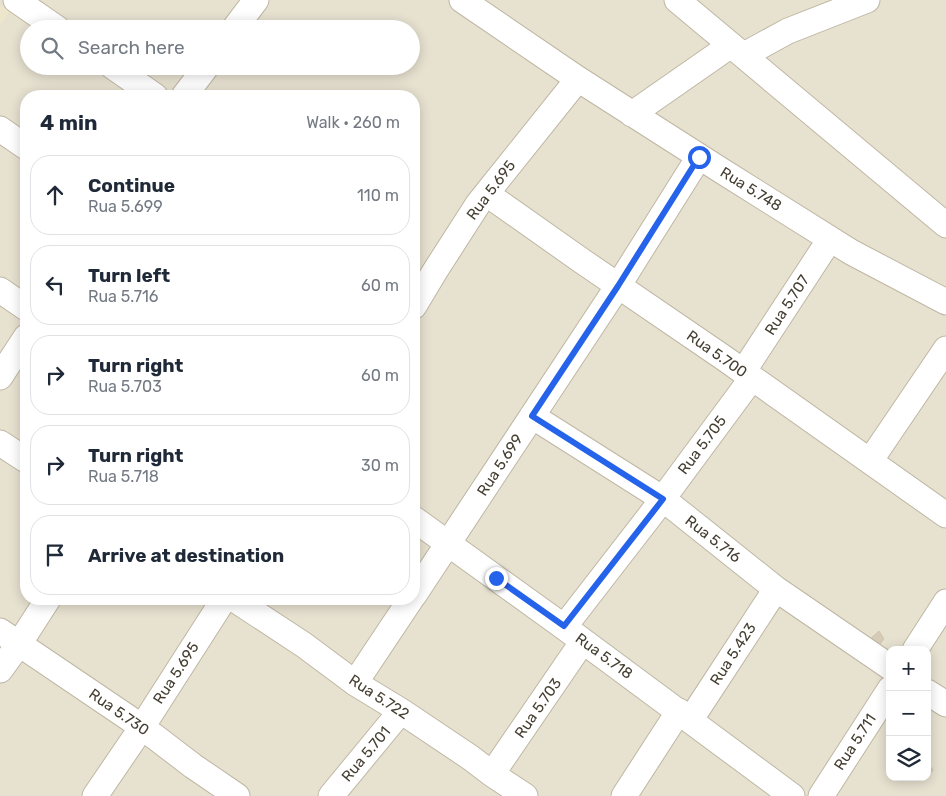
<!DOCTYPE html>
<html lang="en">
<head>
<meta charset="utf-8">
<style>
  body { margin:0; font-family:Rubik,sans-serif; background:#f2f2f3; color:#1f2937 }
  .controls { position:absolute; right:15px; bottom:15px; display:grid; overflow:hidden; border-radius:10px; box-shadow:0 2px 12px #0003 }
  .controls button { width:45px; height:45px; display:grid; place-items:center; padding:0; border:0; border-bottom:1px solid #e0e1e3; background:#fff; color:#1f2937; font:25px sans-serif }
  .stop { position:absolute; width:15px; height:15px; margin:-11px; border:4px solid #2563eb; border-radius:50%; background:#fff }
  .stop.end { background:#2563eb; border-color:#fff; box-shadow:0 1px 5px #0008 }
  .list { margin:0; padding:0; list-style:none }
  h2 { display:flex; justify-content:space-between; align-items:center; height:65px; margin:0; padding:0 20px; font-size:21px }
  h2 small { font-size:16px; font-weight:400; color:#747a83 }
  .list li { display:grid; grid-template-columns:32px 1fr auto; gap:15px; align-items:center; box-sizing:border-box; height:80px; margin:0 10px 10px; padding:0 10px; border:1px solid #e0e1e3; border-radius:20px }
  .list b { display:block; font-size:19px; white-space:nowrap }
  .list p { margin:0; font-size:16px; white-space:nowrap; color:#747a83 }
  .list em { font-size:16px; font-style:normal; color:#747a83 }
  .icon { flex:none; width:28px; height:28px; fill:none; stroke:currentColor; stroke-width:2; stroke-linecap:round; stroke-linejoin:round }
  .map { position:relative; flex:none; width:946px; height:796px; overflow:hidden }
  .search { position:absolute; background:#fff; box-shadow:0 2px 12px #0003; left:20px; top:20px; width:400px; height:55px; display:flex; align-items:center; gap:12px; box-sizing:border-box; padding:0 18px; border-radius:28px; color:#747a83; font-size:19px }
  .panel { position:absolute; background:#fff; box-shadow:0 2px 12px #0003; left:20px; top:90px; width:400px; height:515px; border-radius:20px }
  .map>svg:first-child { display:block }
  .residential { fill:#e7e1d0; fill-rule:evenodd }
  .education { fill:#eee6ca }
  .building { fill:#d5cbb7; stroke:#d1c4a9 }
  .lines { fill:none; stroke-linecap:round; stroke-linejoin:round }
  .minor-casing { stroke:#bfb7a4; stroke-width:27 }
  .minor { stroke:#fff; stroke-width:25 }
  .route { stroke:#2563eb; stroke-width:6 }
  .labels { text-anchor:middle; stroke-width:4.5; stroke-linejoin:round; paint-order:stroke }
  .street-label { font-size:15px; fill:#453f32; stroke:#fff }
</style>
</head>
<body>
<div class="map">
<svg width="946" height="796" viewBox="0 0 946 796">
  <rect width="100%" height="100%" fill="#f3efe2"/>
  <path class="residential" d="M0 0H946V796H0ZM29 29H411V66H29ZM26 96H414V599H26ZM890 650H927V777H890Z"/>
  <path class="education" d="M0 5 9 12 0 25Z"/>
  <path class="building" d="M879 631 884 639 876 649 867 642Z
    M927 762 933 770 927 777Z"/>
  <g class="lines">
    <g class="minor-casing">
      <path id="minor" d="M16 0 58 29
        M462 0 578 79 722 171 851 252 946 302
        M677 0 946 225
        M234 29 256 0
        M744 55 788 31 867 0
        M112 66 155 96
        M184 96 207 66
        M632 114 731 45
        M0 129 26 147
        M487 194 582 261 724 358 946 515
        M0 290 26 308
        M414 306 435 271 478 204 578 79
        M743 372 830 239
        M0 377 26 337
        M532 416 663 499 776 589 890 667
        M0 443 26 460
        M870 461 946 349
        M414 519 564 627 792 796
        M414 595 618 286 699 157
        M234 599 304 645 355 683 401 711 471 758 492 774 525 796
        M564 627 653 512 752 378
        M0 631 142 727 193 766 237 796
        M915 650 946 602
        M0 670 19 644 48 599
        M355 683 411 599
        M927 692 946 704
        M691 719 776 589
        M492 774 583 641
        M95 796 142 727 224 599
        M331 796 401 711
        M624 796 679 711
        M821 796 890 689"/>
    </g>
    <use href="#minor" class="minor"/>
  </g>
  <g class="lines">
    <path class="route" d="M496 578 564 626 663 499 532 416 618 286 699 157"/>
  </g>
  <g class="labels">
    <g class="street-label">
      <text transform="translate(751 189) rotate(32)" y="5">Rua 5.748</text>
      <text transform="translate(491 190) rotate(-53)" y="5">Rua 5.695</text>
      <text transform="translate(787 305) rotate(-57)" y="5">Rua 5.707</text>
      <text transform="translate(717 354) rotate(35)" y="5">Rua 5.700</text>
      <text transform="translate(702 445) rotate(-53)" y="5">Rua 5.705</text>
      <text transform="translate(500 465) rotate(-57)" y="5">Rua 5.699</text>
      <text transform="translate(713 539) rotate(38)" y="5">Rua 5.716</text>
      <text transform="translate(733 654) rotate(-57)" y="5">Rua 5.423</text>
      <text transform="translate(604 656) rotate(36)" y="5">Rua 5.718</text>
      <text transform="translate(176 673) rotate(-57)" y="5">Rua 5.695</text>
      <text transform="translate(379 697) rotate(33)" y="5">Rua 5.722</text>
      <text transform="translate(538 708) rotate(-55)" y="5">Rua 5.703</text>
      <text transform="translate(119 712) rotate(35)" y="5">Rua 5.730</text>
      <text transform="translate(855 742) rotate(-57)" y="5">Rua 5.711</text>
      <text transform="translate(366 754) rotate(-50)" y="5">Rua 5.701</text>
    </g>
  </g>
</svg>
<div class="controls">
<button>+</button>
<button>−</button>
<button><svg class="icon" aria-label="layers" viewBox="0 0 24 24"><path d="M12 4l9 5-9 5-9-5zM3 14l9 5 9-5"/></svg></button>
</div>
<div class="stop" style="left:699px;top:157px"></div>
<div class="stop end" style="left:496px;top:578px"></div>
<div class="search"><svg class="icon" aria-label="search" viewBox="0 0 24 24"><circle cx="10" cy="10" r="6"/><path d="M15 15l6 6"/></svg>Search here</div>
<section class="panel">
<h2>4 min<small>Walk · 260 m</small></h2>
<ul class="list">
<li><svg class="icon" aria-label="ahead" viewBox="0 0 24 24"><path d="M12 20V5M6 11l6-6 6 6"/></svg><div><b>Continue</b><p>Rua 5.699</p></div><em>110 m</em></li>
<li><svg class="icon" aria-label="left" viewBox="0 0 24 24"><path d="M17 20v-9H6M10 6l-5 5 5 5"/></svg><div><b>Turn left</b><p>Rua 5.716</p></div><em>60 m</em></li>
<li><svg class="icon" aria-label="right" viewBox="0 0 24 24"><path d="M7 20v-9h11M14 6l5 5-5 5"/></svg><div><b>Turn right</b><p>Rua 5.703</p></div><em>60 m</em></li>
<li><svg class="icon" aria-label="right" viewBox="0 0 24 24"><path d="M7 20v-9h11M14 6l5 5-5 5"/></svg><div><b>Turn right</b><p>Rua 5.718</p></div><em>30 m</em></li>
<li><svg class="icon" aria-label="arrive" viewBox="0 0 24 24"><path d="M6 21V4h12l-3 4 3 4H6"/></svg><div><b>Arrive at destination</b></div></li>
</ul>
</section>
</div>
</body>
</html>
